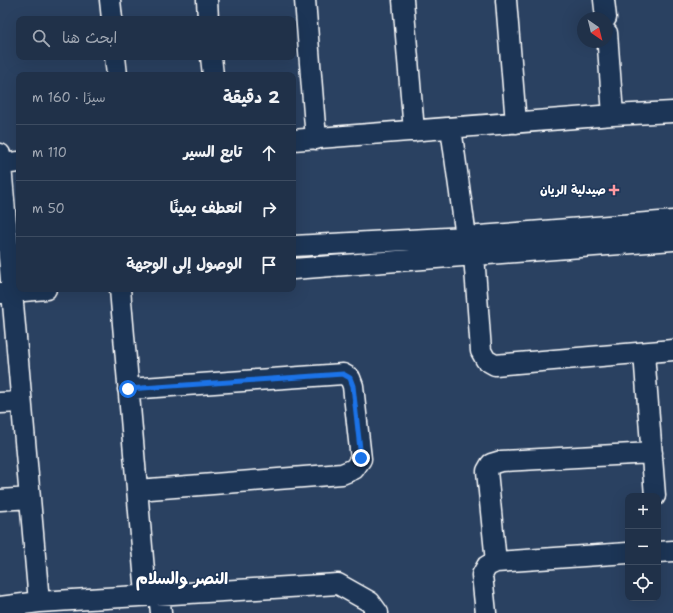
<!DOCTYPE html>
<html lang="ar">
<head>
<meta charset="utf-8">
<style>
  body { margin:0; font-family:"Shantell Sans","Playpen Sans Arabic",sans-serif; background:#283950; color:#f1f3f6; direction:rtl }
  .controls { position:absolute; right:12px; bottom:12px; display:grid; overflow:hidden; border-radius:8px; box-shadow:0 4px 16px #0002 }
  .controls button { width:36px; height:36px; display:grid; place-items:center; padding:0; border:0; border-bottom:1px solid #3d4c61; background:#203149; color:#f1f3f6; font:20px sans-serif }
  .compass { position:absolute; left:577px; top:12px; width:36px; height:36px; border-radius:50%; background:#203149; box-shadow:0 4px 16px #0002; rotate:145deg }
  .stop { position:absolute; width:12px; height:12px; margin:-9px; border:3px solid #1a73e8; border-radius:50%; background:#fff }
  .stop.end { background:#1a73e8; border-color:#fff; box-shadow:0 1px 4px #0008 }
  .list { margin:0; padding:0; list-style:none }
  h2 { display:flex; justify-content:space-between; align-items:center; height:52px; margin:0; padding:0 16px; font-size:17px }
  h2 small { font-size:13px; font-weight:400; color:#a2a9b4 }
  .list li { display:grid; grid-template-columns:26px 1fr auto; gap:12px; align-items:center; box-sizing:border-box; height:56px; padding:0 16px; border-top:1px solid #3d4c61 }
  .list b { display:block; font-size:15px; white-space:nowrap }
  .list em { font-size:13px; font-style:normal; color:#a2a9b4 }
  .icon { flex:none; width:22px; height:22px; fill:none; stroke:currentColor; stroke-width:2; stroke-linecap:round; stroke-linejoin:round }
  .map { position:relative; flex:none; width:673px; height:613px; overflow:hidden; direction:ltr }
  .search { position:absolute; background:#203149; box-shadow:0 4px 16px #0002; left:16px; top:16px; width:280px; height:44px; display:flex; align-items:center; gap:10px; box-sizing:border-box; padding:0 14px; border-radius:8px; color:#a2a9b4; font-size:15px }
  .panel { position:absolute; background:#203149; box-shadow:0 4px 16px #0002; left:16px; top:72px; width:280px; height:220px; border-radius:8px; direction:rtl }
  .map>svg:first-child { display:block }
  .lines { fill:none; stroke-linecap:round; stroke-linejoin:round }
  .minor-casing { stroke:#fff; stroke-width:23 }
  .minor { stroke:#1d3557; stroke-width:20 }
  .route { stroke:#1a73e8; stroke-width:5 }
  .poi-dot { fill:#ff9aa2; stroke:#1d3557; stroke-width:1.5 }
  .labels { text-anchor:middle; stroke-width:3; stroke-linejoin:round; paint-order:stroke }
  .poi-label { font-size:12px; font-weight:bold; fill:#fff; stroke:#1d3557; text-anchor:end }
  .district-label { font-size:16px; font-weight:bold; fill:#fff; stroke:#1d3557 }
</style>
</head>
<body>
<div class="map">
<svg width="673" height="613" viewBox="0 0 673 613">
  <rect width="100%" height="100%" fill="#2a4161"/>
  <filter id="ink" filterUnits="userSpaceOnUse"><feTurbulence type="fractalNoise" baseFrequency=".025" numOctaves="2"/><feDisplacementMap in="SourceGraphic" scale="8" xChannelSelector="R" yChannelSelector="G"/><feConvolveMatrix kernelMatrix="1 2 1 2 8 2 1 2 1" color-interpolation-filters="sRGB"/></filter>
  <g filter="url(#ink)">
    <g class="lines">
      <g class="minor-casing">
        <path id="minor" d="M110 0 112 19
          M207 0 208 19
          M305 0 316 139
          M403 0 414 131
          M506 0 516 123
          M604 0 606 18
          M607 33 613 115
          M115 57 117 75
          M211 57 213 75
          M451 128 466 237
          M293 140 613 115 673 112
          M0 154 39 602
          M1 164 19 162
          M293 246 466 237 673 221
          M474 255 481 351 486 360 495 365 673 350
          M293 269 673 240
          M120 289 146 594
          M0 293 46 289
          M644 353 655 496
          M128 389 343 374 350 378 353 386 361 459 354 469 342 474 137 490
          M0 403 21 402
          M0 500 30 498
          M658 552 673 551
          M496 562 487 471 491 464 501 461 652 453
          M159 594 161 613
          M0 607 39 602 338 584 370 602 378 613
          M486 613 482 575 487 566 496 562 628 553"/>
      </g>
      <use href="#minor" class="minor"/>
    </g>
  </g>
  <g class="lines" filter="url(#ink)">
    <path class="route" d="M128 389 343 374 350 378 353 386 361 458"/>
  </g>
  <path class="poi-dot" d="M612 184h4v4h4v4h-4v4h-4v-4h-4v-4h4z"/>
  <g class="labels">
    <g class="poi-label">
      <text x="606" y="194">صيدلية الريان</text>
    </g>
    <g class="district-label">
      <text x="182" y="584">النصر والسلام</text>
    </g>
  </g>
</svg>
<div class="controls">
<button>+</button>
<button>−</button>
<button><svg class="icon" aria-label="locate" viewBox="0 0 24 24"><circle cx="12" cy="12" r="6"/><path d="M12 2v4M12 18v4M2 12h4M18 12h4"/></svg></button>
</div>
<svg class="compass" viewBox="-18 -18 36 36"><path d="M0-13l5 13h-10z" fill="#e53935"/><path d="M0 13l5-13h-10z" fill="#a2a9b4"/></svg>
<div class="stop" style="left:128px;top:389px"></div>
<div class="stop end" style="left:361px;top:458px"></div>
<div class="search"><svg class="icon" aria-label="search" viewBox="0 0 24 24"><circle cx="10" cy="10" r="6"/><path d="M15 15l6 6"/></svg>ابحث هنا</div>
<section class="panel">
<h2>2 دقيقة<small>سيرًا · 160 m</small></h2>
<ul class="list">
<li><svg class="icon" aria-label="ahead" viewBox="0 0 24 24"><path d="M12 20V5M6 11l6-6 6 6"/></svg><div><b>تابع السير</b></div><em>110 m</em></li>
<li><svg class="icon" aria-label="right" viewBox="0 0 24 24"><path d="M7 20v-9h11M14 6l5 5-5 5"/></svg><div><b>انعطف يمينًا</b></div><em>50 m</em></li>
<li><svg class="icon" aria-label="arrive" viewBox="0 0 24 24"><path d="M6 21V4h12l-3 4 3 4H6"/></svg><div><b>الوصول إلى الوجهة</b></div></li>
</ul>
</section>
</div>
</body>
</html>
